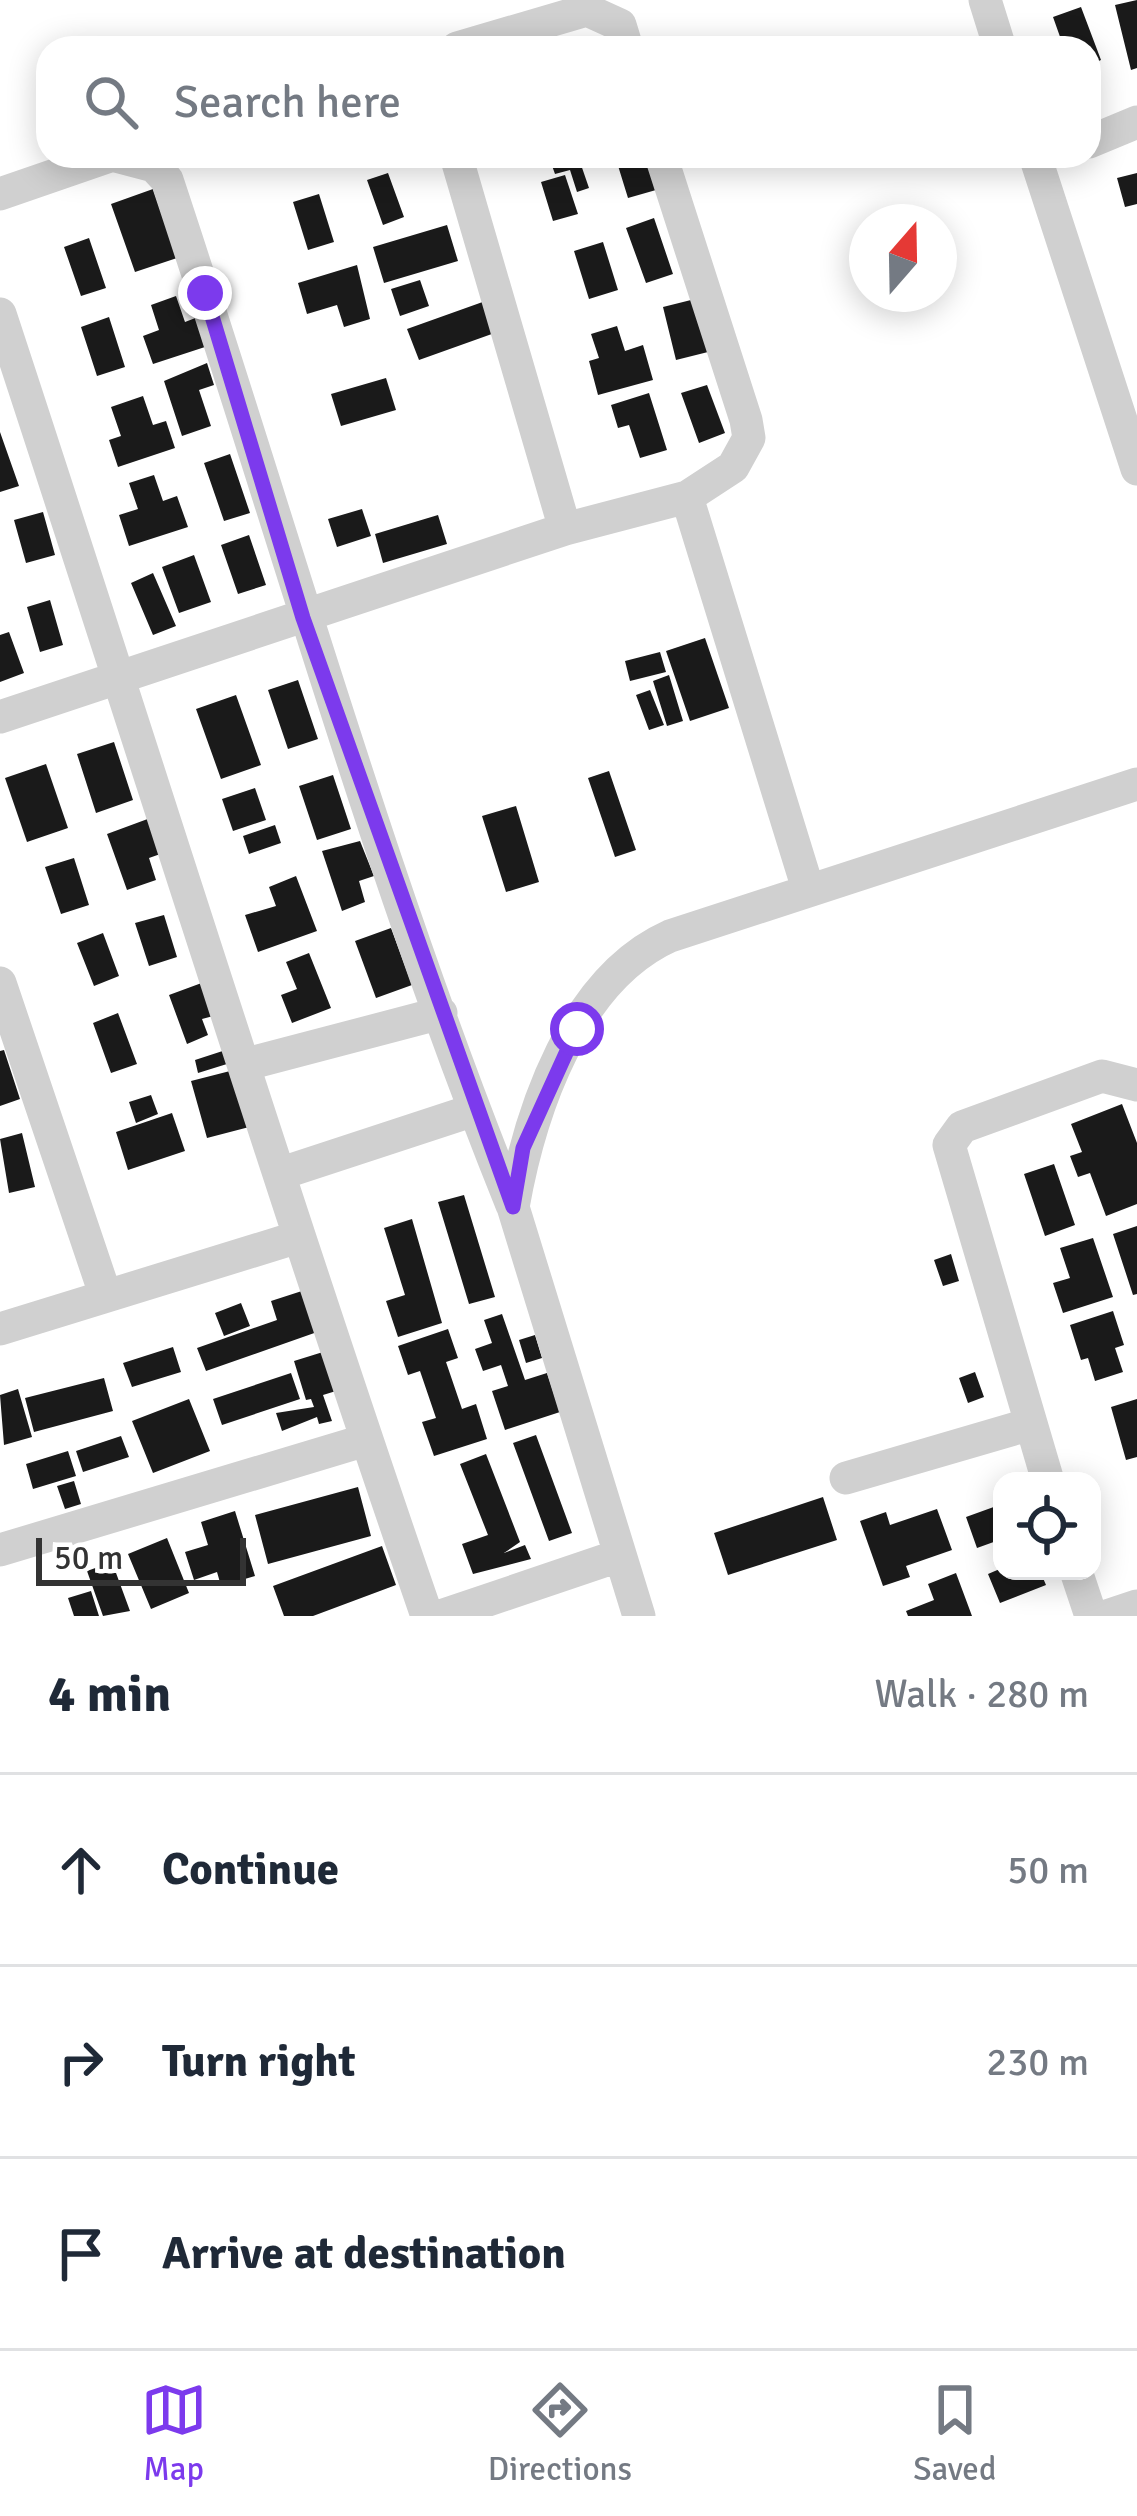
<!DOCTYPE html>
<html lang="en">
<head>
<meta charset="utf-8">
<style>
  body { margin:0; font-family:Signika,sans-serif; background:#f6f6f7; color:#1f2937 }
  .controls { position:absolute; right:36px; bottom:36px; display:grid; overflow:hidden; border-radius:24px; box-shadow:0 6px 30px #0003 }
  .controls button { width:108px; height:108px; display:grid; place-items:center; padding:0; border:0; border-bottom:3px solid #e0e1e3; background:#fff; color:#1f2937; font:60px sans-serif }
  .compass { position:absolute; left:849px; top:204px; width:108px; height:108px; border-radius:50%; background:#fff; box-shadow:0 6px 30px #0003; rotate:20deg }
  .scale { position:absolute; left:36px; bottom:30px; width:210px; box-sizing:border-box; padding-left:12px; border:6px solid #333; border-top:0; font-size:33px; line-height:42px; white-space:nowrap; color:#333; -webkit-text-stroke:9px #fff; paint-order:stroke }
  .stop { position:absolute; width:36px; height:36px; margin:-27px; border:9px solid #7c3aed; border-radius:50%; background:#fff }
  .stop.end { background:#7c3aed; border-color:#fff; box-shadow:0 3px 12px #0008 }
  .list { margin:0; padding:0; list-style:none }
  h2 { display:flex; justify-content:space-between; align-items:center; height:156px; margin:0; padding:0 48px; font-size:51px }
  h2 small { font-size:39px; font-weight:400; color:#747a83 }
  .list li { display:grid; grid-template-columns:78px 1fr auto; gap:36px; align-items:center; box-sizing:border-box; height:192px; padding:0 48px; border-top:3px solid #e0e1e3 }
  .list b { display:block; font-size:45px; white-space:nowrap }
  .list em { font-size:39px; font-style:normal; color:#747a83 }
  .icon { flex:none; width:66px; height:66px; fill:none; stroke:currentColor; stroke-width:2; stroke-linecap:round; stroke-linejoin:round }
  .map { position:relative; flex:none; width:1137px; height:1616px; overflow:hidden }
  .search { position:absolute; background:#fff; box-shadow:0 6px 30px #0003; left:36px; right:36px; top:36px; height:132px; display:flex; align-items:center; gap:30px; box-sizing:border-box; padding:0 42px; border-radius:36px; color:#747a83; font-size:45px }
  .sheet { height:732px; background:#fff }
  nav { display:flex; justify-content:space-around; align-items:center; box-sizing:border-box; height:168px; border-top:3px solid #e0e1e3; background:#fff; font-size:33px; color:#747a83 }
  nav a { display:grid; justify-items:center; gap:6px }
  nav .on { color:#7c3aed }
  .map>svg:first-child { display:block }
  .building { fill:#1a1a1a }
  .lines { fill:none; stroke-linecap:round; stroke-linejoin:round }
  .minor { stroke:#d0d0d0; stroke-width:33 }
  .route { stroke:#7c3aed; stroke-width:15 }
</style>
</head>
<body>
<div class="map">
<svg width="1137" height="1616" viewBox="0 0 1137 1616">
  <rect width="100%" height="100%" fill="#fff"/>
  <path class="building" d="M1137 0V68L1131 70 1115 5Z
    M1081 7 1101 60 1089 65V48H1064L1053 17Z
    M562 156H578L589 188 577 192 570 170 555 174 550 160Z
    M615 156H645L656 190 628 198Z
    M388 173 404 217 383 225 367 180Z
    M1137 173V204L1125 207 1117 178Z
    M565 175 578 214 553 221 541 182Z
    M153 189 177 258 135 272 111 204Z
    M319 194 334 242 308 250 293 202Z
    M654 218 673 274 646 283 626 228Z
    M447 225 458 261 384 283 373 247Z
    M89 238 106 288 81 296 64 247Z
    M603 242 618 290 589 299 574 251Z
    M357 265 370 319 344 327 337 305 307 314 298 283Z
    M420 280 429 306 400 316 391 289Z
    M176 296 185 322 198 317 208 346 153 364 143 336 159 330 151 305Z
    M491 299 503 330 419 360 407 329Z
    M695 299 708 352 676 360 663 307Z
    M109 317 125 367 97 376 81 327Z
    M617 326 625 351 643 345 653 380 598 395 589 361 599 358 591 334Z
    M207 363 214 385 199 390 211 426 182 436 164 381Z
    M386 378 396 410 341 426 331 394Z
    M707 385 725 433 699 443 681 393Z
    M649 393 667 450 640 458 629 425 618 428 611 405Z
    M143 396 153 425 166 421 175 448 118 467 109 440 121 436 111 407Z
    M0 432 19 486 0 492Z
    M230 454 250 513 224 521 204 463Z
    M154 475 163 501 177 496 188 527 129 546 119 515 138 509 129 483Z
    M362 509 371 536 337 547 328 519Z
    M43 512 55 555 26 563 14 520Z
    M438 515 447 544 383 563 375 534Z
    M249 535 266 585 238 594 221 545Z
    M194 555 211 602 179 613 162 567Z
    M153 573 176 626 153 635 131 583Z
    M50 600 63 645 40 652 27 607Z
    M9 632 24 673 0 682V635Z
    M705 638 729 708 690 721 666 651Z
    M660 652 666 672 630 681 625 661Z
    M669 675 683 721 667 726 653 681Z
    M298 680 318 739 288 749 268 690Z
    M650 690 664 725 649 730 636 695Z
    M236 695 261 765 221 779 196 709Z
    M114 742 133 800 96 813 77 754Z
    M46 764 68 828 27 842 5 778Z
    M609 771 636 850 615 857 588 778Z
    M333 775 351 829 317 840 299 786Z
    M255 788 266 820 233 831 222 799Z
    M516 806 539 882 506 892 482 816Z
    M153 817 166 852 149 858 156 880 127 890 107 834Z
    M275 825 281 843 249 854 243 836Z
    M360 841 374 876 359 881 365 902 342 911 322 851Z
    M74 858 89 905 61 914 45 867Z
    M296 876 317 931 258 952 245 915 276 906 269 887Z
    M164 915 177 957 149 966 135 923Z
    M391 928 412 985 376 998 355 941Z
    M103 933 119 976 94 986 77 943Z
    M309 953 331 1008 292 1023 281 995 297 989 286 962Z
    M207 981 217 1015 202 1019 208 1035 187 1044 169 995Z
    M118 1013 137 1064 111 1073 93 1023Z
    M238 1046 243 1059 198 1073 195 1060Z
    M4 1050 20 1099 0 1106V1051Z
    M234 1070 253 1126 207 1138 191 1081Z
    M151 1095 158 1114 136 1123 129 1102Z
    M1122 1104 1137 1143V1204L1106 1216 1090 1173 1078 1177 1070 1156 1082 1152 1071 1124Z
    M172 1113 185 1151 128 1170 116 1132Z
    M22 1133 35 1187 9 1193 0 1139Z
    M1054 1164 1075 1225 1045 1236 1024 1174Z
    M464 1195 495 1297 469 1304 438 1202Z
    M412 1219 442 1323 398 1337 386 1301 405 1295 384 1228Z
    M1137 1226V1294L1133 1295 1113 1234Z
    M1093 1238 1113 1297 1063 1313 1053 1283 1070 1278 1060 1248Z
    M951 1254 959 1281 943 1286 934 1260Z
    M305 1290 320 1331 206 1371 197 1348 277 1320 271 1301Z
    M241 1303 250 1326 224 1336 215 1313Z
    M1113 1311 1124 1345 1115 1348 1123 1372 1095 1381 1088 1358 1081 1360 1070 1325Z
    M502 1314 525 1380 547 1373 560 1412 505 1430 492 1391 508 1386 501 1365 483 1371 475 1349 492 1343 484 1320Z
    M448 1329 458 1358 446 1362 462 1409 476 1404 487 1439 434 1456 422 1422 436 1418 420 1371 408 1375 398 1346Z
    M535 1335 542 1358 526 1363 519 1340Z
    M173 1347 181 1372 132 1387 123 1363Z
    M323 1352 336 1391 323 1395 332 1421 319 1424 317 1417 282 1431 276 1413 314 1407 311 1399 306 1400 294 1361Z
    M975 1372 984 1397 968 1403 959 1378Z
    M291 1373 300 1399 222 1425 213 1399Z
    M104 1378 113 1411 34 1432 25 1398Z
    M18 1389 32 1437 4 1445 0 1395Z
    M189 1399 210 1451 153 1473 132 1421Z
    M1137 1399V1457L1126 1460 1111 1407Z
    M536 1435 572 1533 549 1541 513 1443Z
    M121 1436 129 1457 83 1472 76 1451Z
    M68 1451 76 1476 33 1489 26 1464Z
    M486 1454 520 1542 504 1553 525 1545 531 1559 473 1574 462 1544 488 1535 460 1464Z
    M74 1481 81 1504 65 1509 57 1486Z
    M358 1487 371 1536 268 1564 255 1515Z
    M823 1497 837 1540 728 1575 714 1533Z
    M1002 1504V1539L977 1548 966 1517Z
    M937 1509 952 1550 906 1566 910 1577 883 1586 860 1521 886 1512 890 1525Z
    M235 1511 255 1576 221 1586 217 1572 194 1580 185 1552 208 1545 201 1522Z
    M167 1538 189 1593 151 1609 128 1554Z
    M382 1546 396 1585 313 1616H284L273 1586Z
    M112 1562 130 1611 103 1616 87 1571Z
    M1002 1568 1040 1571 1046 1585 1000 1603 988 1574Z
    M956 1573 972 1616H908L906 1611 934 1600 928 1584Z
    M91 1591 99 1616H74L68 1598Z"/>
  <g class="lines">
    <path class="minor" d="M985 0 1000 48
      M457 48 587 10 620 25 627 48
      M1089 142 1137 122
      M116 156 154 166 167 180C281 522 377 871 512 1205
      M456 156 565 529
      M1035 156 1137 469
      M0 194 110 156
      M0 314C143 748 278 1184 427 1616
      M687 497 808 889
      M0 717 565 529 687 497 733 467 749 438 746 420 661 156
      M0 983 105 1294
      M247 1064 441 1013
      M279 1174 474 1110
      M0 1329 295 1238
      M846 1478 1031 1424
      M1048 1481 949 1145 962 1127 1102 1076 1137 1085
      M0 1550 366 1440
      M1076 1571 1091 1616
      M441 1616 618 1556
      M639 1616 513 1207C530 1111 574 979 670 936L1137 784
      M1107 1616 1137 1606"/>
  </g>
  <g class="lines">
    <path class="route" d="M205 293 303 618 513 1207 523 1148 577 1029"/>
  </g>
</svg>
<div class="controls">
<button><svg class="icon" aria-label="locate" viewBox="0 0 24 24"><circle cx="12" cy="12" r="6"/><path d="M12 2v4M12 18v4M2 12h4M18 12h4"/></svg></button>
</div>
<svg class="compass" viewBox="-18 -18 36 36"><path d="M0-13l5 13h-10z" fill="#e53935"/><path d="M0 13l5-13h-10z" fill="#747a83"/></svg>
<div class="scale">50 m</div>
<div class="stop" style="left:577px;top:1029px"></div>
<div class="stop end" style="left:205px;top:293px"></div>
<div class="search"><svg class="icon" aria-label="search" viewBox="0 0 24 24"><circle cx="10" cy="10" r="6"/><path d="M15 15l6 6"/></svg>Search here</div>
</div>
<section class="sheet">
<h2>4 min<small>Walk · 280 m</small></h2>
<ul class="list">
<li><svg class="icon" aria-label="ahead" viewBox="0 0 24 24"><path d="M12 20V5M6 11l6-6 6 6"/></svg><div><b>Continue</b></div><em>50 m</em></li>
<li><svg class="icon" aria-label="right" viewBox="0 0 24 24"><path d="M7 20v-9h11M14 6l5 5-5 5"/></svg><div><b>Turn right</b></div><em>230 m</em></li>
<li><svg class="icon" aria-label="arrive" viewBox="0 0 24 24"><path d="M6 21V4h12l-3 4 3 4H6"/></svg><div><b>Arrive at destination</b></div></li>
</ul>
</section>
<nav>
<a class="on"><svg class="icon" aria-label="map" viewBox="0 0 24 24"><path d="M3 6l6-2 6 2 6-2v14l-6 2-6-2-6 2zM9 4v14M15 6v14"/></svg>Map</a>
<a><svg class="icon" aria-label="directions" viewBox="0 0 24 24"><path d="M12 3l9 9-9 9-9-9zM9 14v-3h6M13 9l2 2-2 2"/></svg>Directions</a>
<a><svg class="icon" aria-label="saved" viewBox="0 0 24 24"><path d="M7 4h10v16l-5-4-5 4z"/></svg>Saved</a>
</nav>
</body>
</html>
